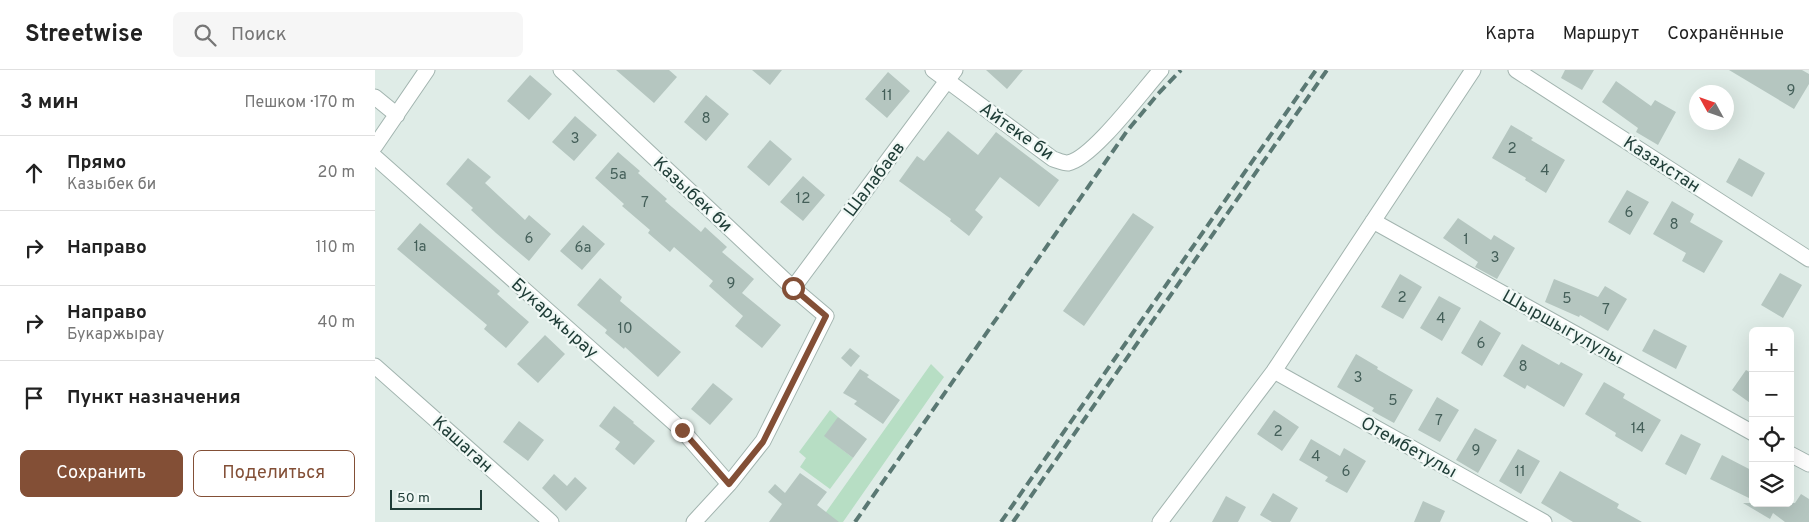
<!DOCTYPE html>
<html lang="ru">
<head>
<meta charset="utf-8">
<style>
  body { margin:0; font-family:Overpass,sans-serif; background:#f6f6f6; color:#222 }
  .controls { position:absolute; right:15px; bottom:15px; display:grid; overflow:hidden; border-radius:8px; box-shadow:0 5px 20px #0002 }
  .controls button { width:45px; height:45px; display:grid; place-items:center; padding:0; border:0; border-bottom:1px solid #e0e0e0; background:#fff; color:#222; font:25px sans-serif }
  .compass { position:absolute; left:1314px; top:15px; width:45px; height:45px; border-radius:50%; background:#fff; box-shadow:0 5px 20px #0002; rotate:310deg }
  .scale { position:absolute; left:15px; bottom:12px; width:92px; box-sizing:border-box; padding-left:5px; border:2px solid #1f3d37; border-top:0; font-size:14px; line-height:18px; white-space:nowrap; color:#1f3d37; -webkit-text-stroke:4px #f0f8f5; paint-order:stroke }
  .stop { position:absolute; width:15px; height:15px; margin:-11px; border:4px solid #834f36; border-radius:50%; background:#fff }
  .stop.end { background:#834f36; border-color:#fff; box-shadow:0 1px 5px #0008 }
  .list { margin:0; padding:0; list-style:none }
  h2 { display:flex; justify-content:space-between; align-items:center; height:65px; margin:0; padding:0 20px; font-size:21px }
  h2 small { font-size:16px; font-weight:400; color:#767676 }
  .list li { display:grid; grid-template-columns:32px 1fr auto; gap:15px; align-items:center; box-sizing:border-box; height:75px; padding:0 20px; border-top:1px solid #e0e0e0 }
  .list b { display:block; font-size:19px; white-space:nowrap }
  .list p { margin:0; font-size:16px; white-space:nowrap; color:#767676 }
  .list em { font-size:16px; font-style:normal; color:#767676 }
  .actions { display:flex; gap:10px; padding:15px 20px }
  .actions a { flex:1; padding:11px 0; border:1px solid #834f36; border-radius:8px; text-align:center; font-size:18px; color:#834f36 }
  .actions .main { background:#834f36; color:#fff }
  .icon { flex:none; width:28px; height:28px; fill:none; stroke:currentColor; stroke-width:2; stroke-linecap:round; stroke-linejoin:round }
  .map { position:relative; flex:none; width:1434px; height:452px; overflow:hidden }
  header { display:flex; align-items:center; gap:30px; box-sizing:border-box; height:70px; padding:0 25px; background:#fff; border-bottom:1px solid #e0e0e0 }
  header strong { font-size:24px }
  nav { display:flex; gap:28px; margin-inline-start:auto; font-size:18px }
  .search { width:350px; height:45px; background:#f6f6f6; display:flex; align-items:center; gap:12px; box-sizing:border-box; padding:0 18px; border-radius:8px; color:#767676; font-size:19px }
  main { display:flex }
  aside { flex:1; background:#fff }
  .map>svg:first-child { display:block }
  .green { fill:#b7dec4 }
  .building { fill:#b5c6c0 }
  .lines { fill:none; stroke-linecap:round; stroke-linejoin:round }
  .minor-casing { stroke:#a2b4af; stroke-width:17 }
  .minor { stroke:#fff; stroke-width:15 }
  .rail { stroke:#5a7873; stroke-width:4; stroke-dasharray:10 5; stroke-linecap:butt }
  .route { stroke:#834f36; stroke-width:6 }
  .labels { text-anchor:middle; stroke-width:4.5; stroke-linejoin:round; paint-order:stroke }
  .number-label { font-size:15px; fill:#445f59 }
  .street-label { font-size:18px; fill:#1f3d37; stroke:#f0f8f5 }
</style>
</head>
<body>
<header>
<strong>Streetwise</strong>
<div class="search"><svg class="icon" aria-label="search" viewBox="0 0 24 24"><circle cx="10" cy="10" r="6"/><path d="M15 15l6 6"/></svg>Поиск</div>
<nav><a>Карта</a><a>Маршрут</a><a>Сохранённые</a></nav>
</header>
<main>
<aside>
<h2>3 мин<small>Пешком · 170 m</small></h2>
<ul class="list">
<li><svg class="icon" aria-label="ahead" viewBox="0 0 24 24"><path d="M12 20V5M6 11l6-6 6 6"/></svg><div><b>Прямо</b><p>Казыбек би</p></div><em>20 m</em></li>
<li><svg class="icon" aria-label="right" viewBox="0 0 24 24"><path d="M7 20v-9h11M14 6l5 5-5 5"/></svg><div><b>Направо</b></div><em>110 m</em></li>
<li><svg class="icon" aria-label="right" viewBox="0 0 24 24"><path d="M7 20v-9h11M14 6l5 5-5 5"/></svg><div><b>Направо</b><p>Букаржырау</p></div><em>40 m</em></li>
<li><svg class="icon" aria-label="arrive" viewBox="0 0 24 24"><path d="M6 21V4h12l-3 4 3 4H6"/></svg><div><b>Пункт назначения</b></div></li>
</ul>
<div class="actions"><a class="main">Сохранить</a><a>Поделиться</a></div>
</aside>
<div class="map">
<svg width="1434" height="452" viewBox="0 0 1434 452">
  <rect width="100%" height="100%" fill="#dfece7"/>
  <path class="green" d="M556 294 569 307 468 452H444Z
    M455 340 463 347 460 374 478 388 455 419 425 397 431 388 424 382Z"/>
  <path class="building" d="M241 0H294L302 7 279 33Z
    M377 0H407L395 15Z
    M611 0H648L632 19Z
    M1190 0H1219L1207 20 1186 8Z
    M1354 0H1427L1434 4V14L1419 39Z
    M513 2 535 21 512 48 490 29Z
    M155 5 177 24 154 50 132 31Z
    M1241 11 1276 36 1280 30 1301 42 1283 75 1261 62 1263 58 1227 32Z
    M331 25 354 44 331 71 309 52Z
    M200 46 222 65 199 91 177 72Z
    M1136 55 1158 68 1156 70 1190 90 1171 123 1150 110 1151 108 1117 88Z
    M573 61 603 85 621 62 684 110 664 137 625 107 600 140 608 147 594 166 575 151 576 149 524 111 542 86 549 91Z
    M395 70 417 89 394 116 372 97Z
    M243 82 265 101 263 103 292 129 290 131 326 162 330 157 352 177 347 182 379 209 367 223 406 255 387 278 360 256 368 246 334 216 338 211 299 177 295 182 273 163 275 160 247 136 249 134 220 108Z
    M93 88 116 107 110 113 150 150 154 145 176 164 154 191 121 163 96 140 98 138 71 114Z
    M1364 88 1390 103 1377 127 1351 112Z
    M428 106 450 125 428 151 405 132Z
    M1252 120 1274 132 1255 165 1233 152Z
    M1297 131 1319 144 1315 152 1348 171 1329 203 1307 191 1311 183 1278 164Z
    M758 143 779 157 709 256 688 241Z
    M1083 148 1116 170 1119 165 1140 178 1122 209 1100 197 1103 192 1068 168Z
    M45 153 125 221 122 224 154 252 131 278 109 259 112 255 22 179Z
    M208 155 230 174 207 200 185 181Z
    M1405 203 1427 215 1408 248 1386 235Z
    M1025 204 1047 217 1028 249 1006 237Z
    M225 208 247 227 245 231 306 282 283 307 250 277 249 279 230 263 232 260 202 235Z
    M1179 209 1223 227 1230 216 1252 229 1233 261 1205 245 1204 247 1170 232Z
    M1064 226 1086 238 1067 271 1045 258Z
    M1105 250 1126 263 1107 296 1086 283Z
    M1279 259 1312 276 1301 299 1267 281Z
    M170 265 190 284 163 313 142 294Z
    M1147 274 1184 295 1186 292 1208 304 1189 337 1152 315 1150 319 1128 306Z
    M475 278 485 286 476 297 466 288Z
    M981 284 1003 297 1002 299 1038 320 1019 353 997 341 999 338 962 317Z
    M485 299 494 305 492 307 525 330 508 354 479 334 482 331 468 323Z
    M1371 300 1378 304V335L1357 320Z
    M1229 312 1250 324 1248 328 1286 350 1267 382 1240 366 1241 363 1210 344Z
    M338 313 358 329 335 355 316 339Z
    M1062 327 1084 340 1065 372 1043 360Z
    M239 336 259 352 258 353 280 371 259 395 240 379 245 372 224 356Z
    M899 340 924 357 907 381 882 364Z
    M463 347 492 369 478 388 449 366Z
    M144 351 169 370 153 391 128 372Z
    M1100 358 1122 370 1103 403 1081 390Z
    M1306 364 1326 374 1311 405 1290 394Z
    M936 369 965 386 969 378 991 391 972 423 950 411 953 407 924 390Z
    M1143 379 1165 391 1146 424 1124 411Z
    M1347 385 1378 401V430L1335 409Z
    M1185 401 1244 434 1242 438 1267 452H1198L1166 433Z
    M425 403 452 422 442 435 464 452H394L407 434 393 422 400 414 410 423Z
    M179 404 192 416 200 407 212 418 191 441 167 418Z
    M898 423 923 438 915 452H897L885 445Z
    M1426 424 1434 429V452H1410L1398 443 1395 449 1368 433H1420Z
    M851 426 871 437 863 452H837Z
    M1048 431 1070 441 1065 452H1039Z"/>
  <g class="lines">
    <g class="minor-casing">
      <path id="minor" d="M186 0 418 218 451 246 388 371 354 414 319 452
        M558 0 678 89C682 90 688 93 693 93 717 89 768 20 786 0
        M1141 0 1434 189
        M0 27 22 45
        M0 76 52 0
        M0 87 307 360 354 414
        M998 151 1378 363
        M418 218 580 0
        M0 296 176 452
        M899 301 1169 452
        M1415 384 1434 394
        M785 452 899 301 1098 0"/>
    </g>
    <use href="#minor" class="minor"/>
    <path class="rail" d="M480 452 752 61 783 24 806 0
      M626 452 941 0
      M638 452 952 0"/>
  </g>
  <g class="lines">
    <path class="route" d="M307 360 354 414 388 372 451 246 418 218"/>
  </g>
  <g class="labels">
    <g class="number-label">
      <text x="1416" y="25">9</text>
      <text x="512" y="30">11</text>
      <text x="331" y="53">8</text>
      <text x="200" y="73">3</text>
      <text x="1137" y="83">2</text>
      <text x="1170" y="105">4</text>
      <text x="243" y="109">5а</text>
      <text x="428" y="133">12</text>
      <text x="270" y="137">7</text>
      <text x="1254" y="147">6</text>
      <text x="1299" y="159">8</text>
      <text x="154" y="173">6</text>
      <text x="1091" y="174">1</text>
      <text x="45" y="181">1а</text>
      <text x="208" y="182">6а</text>
      <text x="1120" y="192">3</text>
      <text x="356" y="218">9</text>
      <text x="1027" y="232">2</text>
      <text x="1192" y="233">5</text>
      <text x="1231" y="244">7</text>
      <text x="1066" y="253">4</text>
      <text x="250" y="263">10</text>
      <text x="1106" y="278">6</text>
      <text x="1148" y="301">8</text>
      <text x="983" y="312">3</text>
      <text x="1018" y="335">5</text>
      <text x="1064" y="355">7</text>
      <text x="1263" y="363">14</text>
      <text x="903" y="366">2</text>
      <text x="1101" y="385">9</text>
      <text x="941" y="391">4</text>
      <text x="971" y="406">6</text>
      <text x="1145" y="406">11</text>
    </g>
    <g class="street-label">
      <text transform="translate(642 61) rotate(35)" y="6">Айтеке би</text>
      <text transform="translate(1287 94) rotate(33)" y="6">Казахстан</text>
      <text transform="translate(499 109) rotate(-53)" y="6">Шалабаев</text>
      <text transform="translate(318 124) rotate(43)" y="6">Казыбек би</text>
      <text transform="translate(180 248) rotate(42)" y="6">Букаржырау</text>
      <text transform="translate(1188 257) rotate(29)" y="6">Шыршыгулулы</text>
      <text transform="translate(88 374) rotate(42)" y="6">Кашаган</text>
      <text transform="translate(1034 377) rotate(29)" y="6">Отембетулы</text>
    </g>
  </g>
</svg>
<div class="controls">
<button>+</button>
<button>−</button>
<button><svg class="icon" aria-label="locate" viewBox="0 0 24 24"><circle cx="12" cy="12" r="6"/><path d="M12 2v4M12 18v4M2 12h4M18 12h4"/></svg></button>
<button><svg class="icon" aria-label="layers" viewBox="0 0 24 24"><path d="M12 4l9 5-9 5-9-5zM3 14l9 5 9-5"/></svg></button>
</div>
<svg class="compass" viewBox="-18 -18 36 36"><path d="M0-13l5 13h-10z" fill="#e53935"/><path d="M0 13l5-13h-10z" fill="#767676"/></svg>
<div class="scale">50 m</div>
<div class="stop" style="left:418px;top:218px"></div>
<div class="stop end" style="left:307px;top:360px"></div>
</div>
</main>
</body>
</html>
